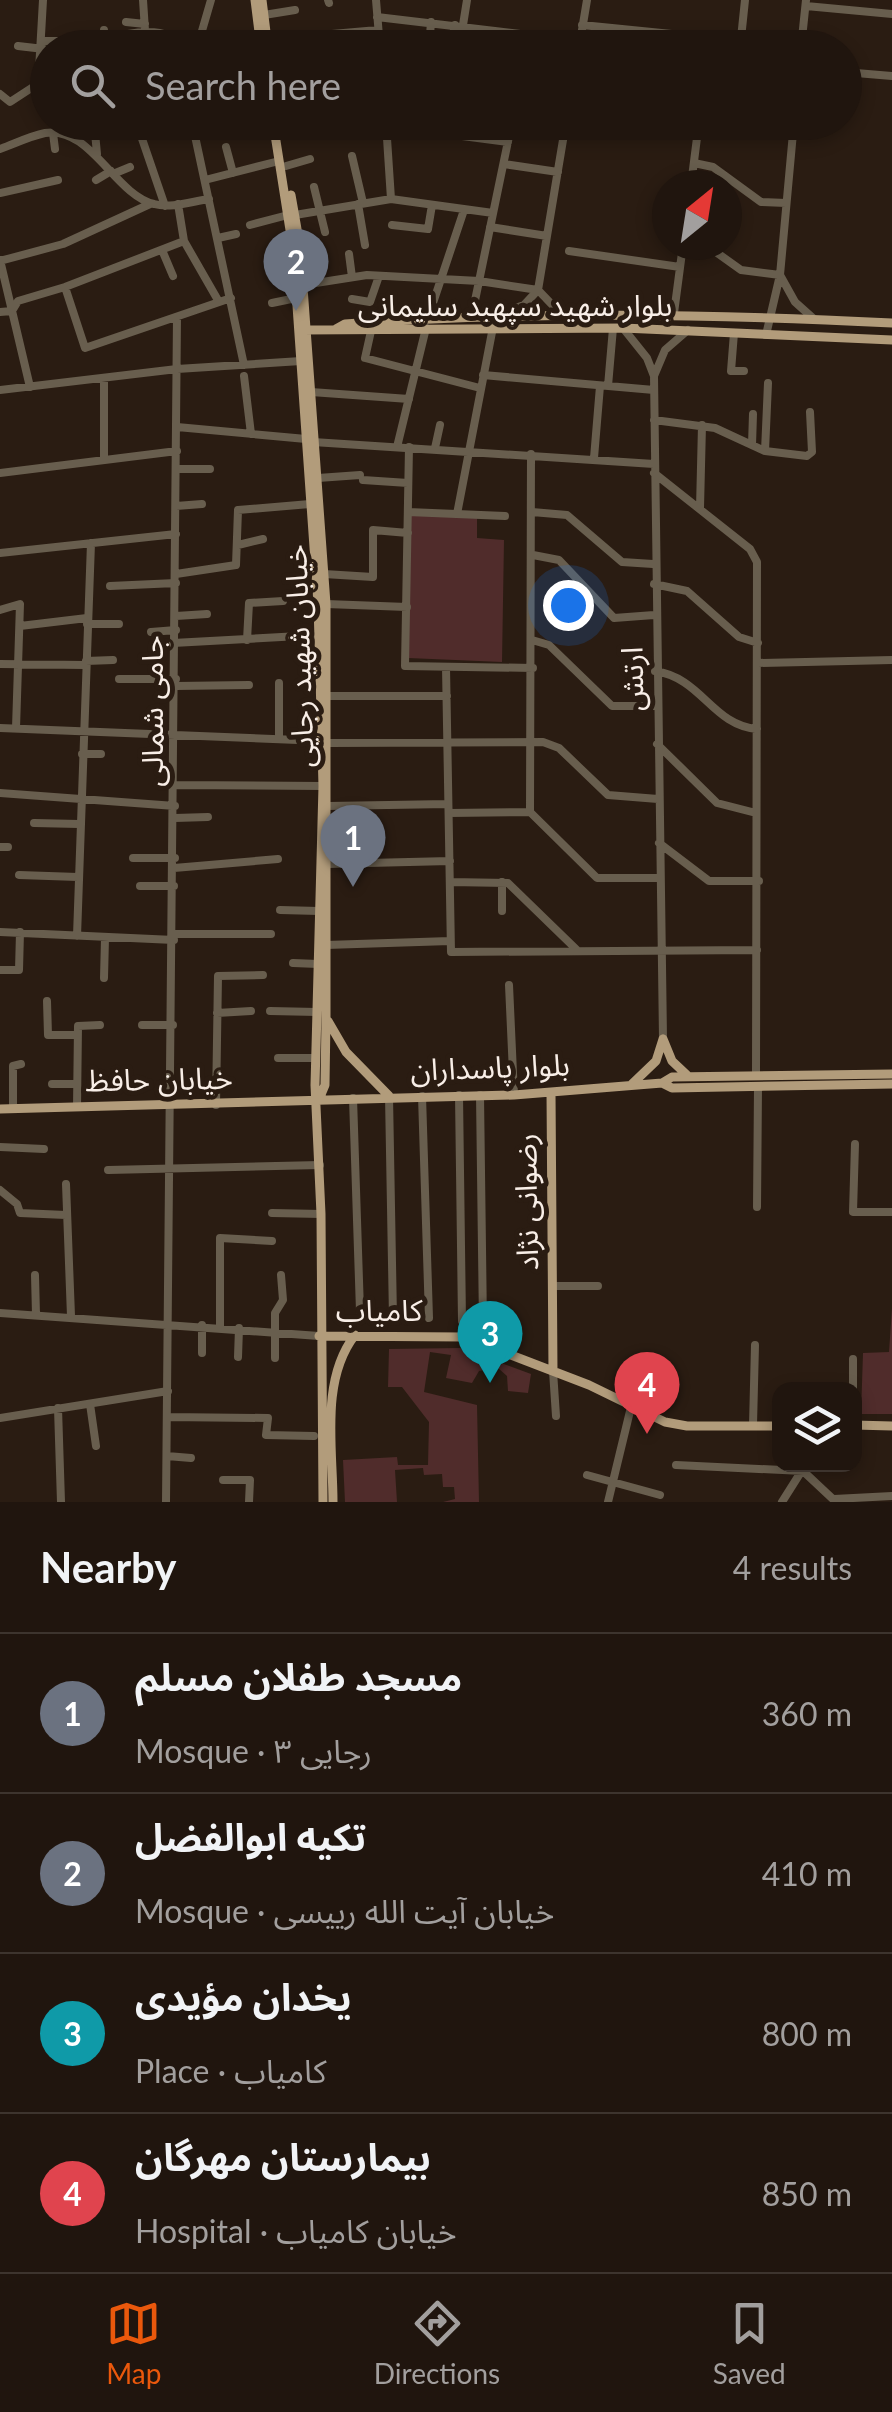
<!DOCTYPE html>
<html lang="en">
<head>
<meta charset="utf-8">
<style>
  body { margin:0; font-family:Lato,"Noto Sans Arabic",sans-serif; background:#2d221c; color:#f1f3f6 }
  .controls { position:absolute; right:30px; bottom:30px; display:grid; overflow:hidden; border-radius:20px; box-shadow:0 5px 15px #0003 }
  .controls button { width:90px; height:90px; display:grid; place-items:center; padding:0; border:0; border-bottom:2px solid #3d342e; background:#20150e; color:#f1f3f6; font:50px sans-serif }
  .compass { position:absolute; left:652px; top:170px; width:90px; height:90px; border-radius:50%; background:#20150e; box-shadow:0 5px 15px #0003; rotate:30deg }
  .you { position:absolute; left:568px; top:605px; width:35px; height:35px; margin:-25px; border:8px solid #fff; border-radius:50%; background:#1a73e8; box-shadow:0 0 0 15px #1a73e833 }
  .badge { display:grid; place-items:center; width:65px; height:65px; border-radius:50%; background:#ea580c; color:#fff; font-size:32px; font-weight:700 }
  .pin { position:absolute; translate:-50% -82px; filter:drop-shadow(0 2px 5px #0008) }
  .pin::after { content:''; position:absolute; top:52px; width:35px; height:30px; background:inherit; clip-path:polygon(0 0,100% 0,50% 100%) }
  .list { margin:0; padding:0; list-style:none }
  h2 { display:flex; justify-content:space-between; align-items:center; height:130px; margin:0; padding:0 40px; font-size:42px }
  h2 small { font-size:32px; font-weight:400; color:#a29f9e }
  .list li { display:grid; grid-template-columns:65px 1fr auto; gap:30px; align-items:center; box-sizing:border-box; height:160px; padding:0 40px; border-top:2px solid #3d342e }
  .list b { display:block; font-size:38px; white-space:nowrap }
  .list p { margin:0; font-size:32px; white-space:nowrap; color:#a29f9e }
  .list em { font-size:32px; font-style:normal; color:#a29f9e }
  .icon { flex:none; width:55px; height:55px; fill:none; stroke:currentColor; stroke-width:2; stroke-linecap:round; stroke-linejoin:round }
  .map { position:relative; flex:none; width:892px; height:1502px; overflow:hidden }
  .search { position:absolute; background:#20150e; box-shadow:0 5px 15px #0003; left:30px; right:30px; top:30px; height:110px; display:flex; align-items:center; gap:25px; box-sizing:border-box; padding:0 35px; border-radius:55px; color:#a29f9e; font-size:38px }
  .sheet { height:770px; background:#20150e }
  nav { display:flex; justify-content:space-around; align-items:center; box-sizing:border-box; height:140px; border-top:2px solid #3d342e; background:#20150e; font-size:28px; color:#a29f9e }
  nav a { display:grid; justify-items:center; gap:5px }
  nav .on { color:#ea580c }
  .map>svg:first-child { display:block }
  .green { fill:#502c2b }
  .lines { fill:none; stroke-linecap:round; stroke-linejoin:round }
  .minor { stroke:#685e4e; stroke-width:8 }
  .major { stroke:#b29c7b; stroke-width:9 }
  .labels { text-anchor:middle; stroke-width:10; stroke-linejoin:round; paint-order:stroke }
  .street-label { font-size:30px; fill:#f8eee7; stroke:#2a1c12 }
</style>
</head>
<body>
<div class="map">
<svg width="892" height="1502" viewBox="0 0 892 1502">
  <rect width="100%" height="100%" fill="#2a1c12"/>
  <path class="green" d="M410 512 477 517V538L504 540 502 662 408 658Z
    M892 1308V1414H861L863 1353 889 1352Z
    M460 1348 531 1374 528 1393 508 1391 507 1376 498 1368 479 1371 472 1383 446 1378 451 1355 430 1352 424 1392 477 1405 479 1502H443L455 1499 454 1487H443L442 1474 424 1475 423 1468 395 1470 397 1502H345L343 1460 397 1457 398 1465H428L429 1422 402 1387H388L389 1349Z"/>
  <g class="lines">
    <path class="minor" d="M143 0 145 30
      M328 0 329 3
      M376 0 380 48
      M806 6 892 14
      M264 15 295 10
      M377 17 580 41
      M126 22 145 24
      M463 25 467 0
      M582 25 801 47
      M104 30 105 46 113 48
      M44 41H86
      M18 46 44 49
      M119 48 128 34C149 30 172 31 186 48
      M197 48 211 0
      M331 48 335 47 332 34 378 30
      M429 48 431 22
      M450 48 455 25
      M579 48 587 0
      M740 48 745 0
      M801 48 806 0
      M844 72 892 76
      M38 88 43 0
      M0 94 10 102 33 87 48 89
      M94 122 97 154
      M192 122 244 365
      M174 123V122
      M279 123 282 122
      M386 123 391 199
      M386 126 508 142
      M138 127 165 206
      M244 128 272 122
      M53 133 55 149
      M226 147 233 173
      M0 149C14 144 30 136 45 133 90 125 115 195 154 204 171 209 193 201 209 199
      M352 156 363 203
      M694 163 713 167 761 202 786 203
      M504 164 558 172
      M286 166 310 159
      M113 174 130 167
      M96 180 111 171
      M205 180 279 161
      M691 185 699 122
      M314 187 325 232
      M0 193 58 180
      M178 204 184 241 219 302
      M358 204 365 245
      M295 215 391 199 493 213
      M250 225 288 215
      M392 225 428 229 432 205
      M490 227 547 236
      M218 238 236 234
      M706 245 741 270 780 275
      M162 250 173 276
      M569 251 680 267
      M349 254 352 277
      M0 260 30 387
      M0 261 63 244 150 204
      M780 275 795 302 814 319
      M303 285 367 275 479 281 538 290
      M65 287 85 348 231 298
      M538 290 566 122
      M538 290 561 314
      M352 299 370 302 379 276
      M272 303 296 298
      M0 312 12 311 18 301 65 287 184 241
      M674 313 683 245
      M498 314 524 305 538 290
      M472 315 512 122
      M428 318 464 210
      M623 328 647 358 654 376 663 1039
      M371 331 365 358 480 388
      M734 333 731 371H744
      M766 335 780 275 794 122
      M483 375 654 390
      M244 376 251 434
      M654 376 665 350 688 330
      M608 386 613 328
      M0 390 177 369 301 361
      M311 392 409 399
      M654 420 715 428 765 451 807 456 812 452 810 412
      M177 427 306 439
      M313 442 654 464
      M752 445 753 414
      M397 447 426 328
      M409 447 405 666 533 668
      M435 448 440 425
      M765 451 768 383
      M594 458 600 386
      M104 460V378
      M176 469H210
      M0 473 177 451
      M654 473 750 549 757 562 756 1075
      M318 478 360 475
      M363 480 408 483
      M176 506 202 504
      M700 508 702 425
      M408 512 505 516
      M532 512 567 515 622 562 653 564
      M457 514 493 327
      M238 545 263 539
      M0 553 176 534
      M533 555 559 560 614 618 654 615
      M176 574 236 565 238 510 310 504
      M324 574 373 577V530L408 533
      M654 584 687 591 739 637 758 643
      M110 586 176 583
      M326 604 407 607
      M0 610 20 604 16 728
      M176 616 207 614
      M87 624H119
      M20 626 87 618
      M151 632 176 630
      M247 640 249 603 283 601
      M532 640 549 645 612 706H656
      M173 643 318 635
      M86 661 113 660
      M758 663 892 660
      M0 664 85 665
      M446 667 451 952 757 950
      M655 671C702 678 712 725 757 729
      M119 679H176
      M279 683V739
      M176 686 249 685
      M328 696H447
      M0 728 323 741
      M329 743 543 742 559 748 608 795 658 799
      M657 744 717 803 756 813
      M82 754H101
      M175 785 323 786
      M0 793 175 806
      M328 806 448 804
      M530 812 531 454
      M530 812 597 878H660
      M449 813 530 812
      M175 818 208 817
      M34 823 79 824
      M659 843 709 881H759
      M0 847H8
      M133 858H175
      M327 864 450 861
      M174 868 278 859
      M19 875 78 877
      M450 882 508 883 578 951
      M502 882V911
      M140 886H174
      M280 910 319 911
      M0 932 174 940
      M174 934H271
      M77 936 91 543
      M326 945 450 941
      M293 963 318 964
      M0 970H19L20 932
      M104 978 105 938
      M509 985 514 1095
      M47 1001 48 1035H77
      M270 1011 317 1012
      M217 1013 251 1011
      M142 1025H173
      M278 1058H315
      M52 1084H76
      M459 1095 462 1321
      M480 1095 483 1325
      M389 1096 393 1318
      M422 1096 429 1318
      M353 1098 360 1311
      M216 1105 218 976 263 975
      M77 1107 78 1026 100 1025
      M13 1108V1066L21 1064
      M855 1144 853 1212H892
      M0 1147 44 1149
      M108 1170 320 1165
      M66 1184 71 1316
      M0 1190 17 1204 20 1213 66 1215
      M757 1207 758 1087
      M272 1213 321 1214
      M35 1275 36 1315
      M553 1286H598
      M0 1313 319 1336
      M220 1326V1238L272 1241
      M202 1353V1325
      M238 1357 239 1328
      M275 1358V1313L283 1300 281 1275
      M553 1371 556 1416
      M853 1390V1359
      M90 1404 96 1446
      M58 1408 61 1502
      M167 1417 268 1418 266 1435 314 1436
      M0 1418 168 1391
      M753 1425 755 1345
      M167 1456 191 1458
      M676 1465 803 1471 836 1502
      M587 1475 660 1495
      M223 1480H250L249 1502
      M834 1499 892 1496
      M166 1502 177 317
      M608 1502 631 1407
      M782 1502 806 1464"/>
    <path class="major" d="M255 0 261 48
      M262 0 268 48
      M273 122 293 249 318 604 323 786 315 1085 321 1214 323 1502
      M291 195 300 246 326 604V1018L325 1085 320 1097
      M336 329 345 324C528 311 709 314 892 323
      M301 330 623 328 892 340
      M328 1021 346 1052 389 1096
      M663 1039 672 1061 689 1077
      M662 1083 672 1088 892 1084
      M632 1084 656 1061 663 1039
      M551 1092 553 1371
      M0 1109 514 1095 662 1083 672 1077 892 1074
      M319 1336 464 1337 589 1385 665 1422 687 1426H780
      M854 1425 892 1426
      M333 1502C333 1448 320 1380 355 1335"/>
  </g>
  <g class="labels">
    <g class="street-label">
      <text x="515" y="316">بلوار شهید سپهبد سلیمانی</text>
      <text transform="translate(300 656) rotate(-92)" y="10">خیابان شهید رجایی</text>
      <text transform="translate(633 679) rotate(-91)" y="10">ارتش</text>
      <text transform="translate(153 711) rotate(-90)" y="10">جامی شمالی</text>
      <text transform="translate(490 1068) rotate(-2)" y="10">بلوار پاسداران</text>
      <text transform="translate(159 1080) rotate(-1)" y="10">خیابان حافظ</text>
      <text transform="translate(527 1202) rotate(-91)" y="10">رضوانی نژاد</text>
      <text x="379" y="1321">کامیاب</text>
    </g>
  </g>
</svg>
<div class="controls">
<button><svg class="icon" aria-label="layers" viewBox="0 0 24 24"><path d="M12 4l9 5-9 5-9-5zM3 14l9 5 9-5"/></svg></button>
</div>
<svg class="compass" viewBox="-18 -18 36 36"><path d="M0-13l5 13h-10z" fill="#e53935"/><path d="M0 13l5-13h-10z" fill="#a29f9e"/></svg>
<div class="you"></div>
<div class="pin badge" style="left:353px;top:887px;background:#6b7280">1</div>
<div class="pin badge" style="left:296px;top:311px;background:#6b7280">2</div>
<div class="pin badge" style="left:490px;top:1383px;background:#0f9aa8">3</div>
<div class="pin badge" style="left:647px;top:1434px;background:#e0444e">4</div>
<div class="search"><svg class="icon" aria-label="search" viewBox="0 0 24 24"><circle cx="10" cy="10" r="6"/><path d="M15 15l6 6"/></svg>Search here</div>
</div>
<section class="sheet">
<h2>Nearby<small>4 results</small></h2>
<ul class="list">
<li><span class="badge" style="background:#6b7280">1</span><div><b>مسجد طفلان مسلم</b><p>Mosque · رجایی ۳</p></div><em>360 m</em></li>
<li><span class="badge" style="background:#6b7280">2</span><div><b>تکیه ابوالفضل</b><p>Mosque · خیابان آیت الله رییسی</p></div><em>410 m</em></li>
<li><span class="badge" style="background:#0f9aa8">3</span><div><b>یخدان مؤیدی</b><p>Place · کامیاب</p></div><em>800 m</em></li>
<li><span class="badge" style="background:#e0444e">4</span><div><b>بیمارستان مهرگان</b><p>Hospital · خیابان کامیاب</p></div><em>850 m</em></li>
</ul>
</section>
<nav>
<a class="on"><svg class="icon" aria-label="map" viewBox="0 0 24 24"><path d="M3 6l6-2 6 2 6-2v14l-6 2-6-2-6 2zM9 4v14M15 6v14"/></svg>Map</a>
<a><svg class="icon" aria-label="directions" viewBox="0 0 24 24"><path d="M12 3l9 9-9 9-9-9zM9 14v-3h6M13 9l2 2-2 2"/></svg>Directions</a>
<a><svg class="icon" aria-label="saved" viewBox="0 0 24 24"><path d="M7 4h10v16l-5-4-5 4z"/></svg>Saved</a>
</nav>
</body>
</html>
